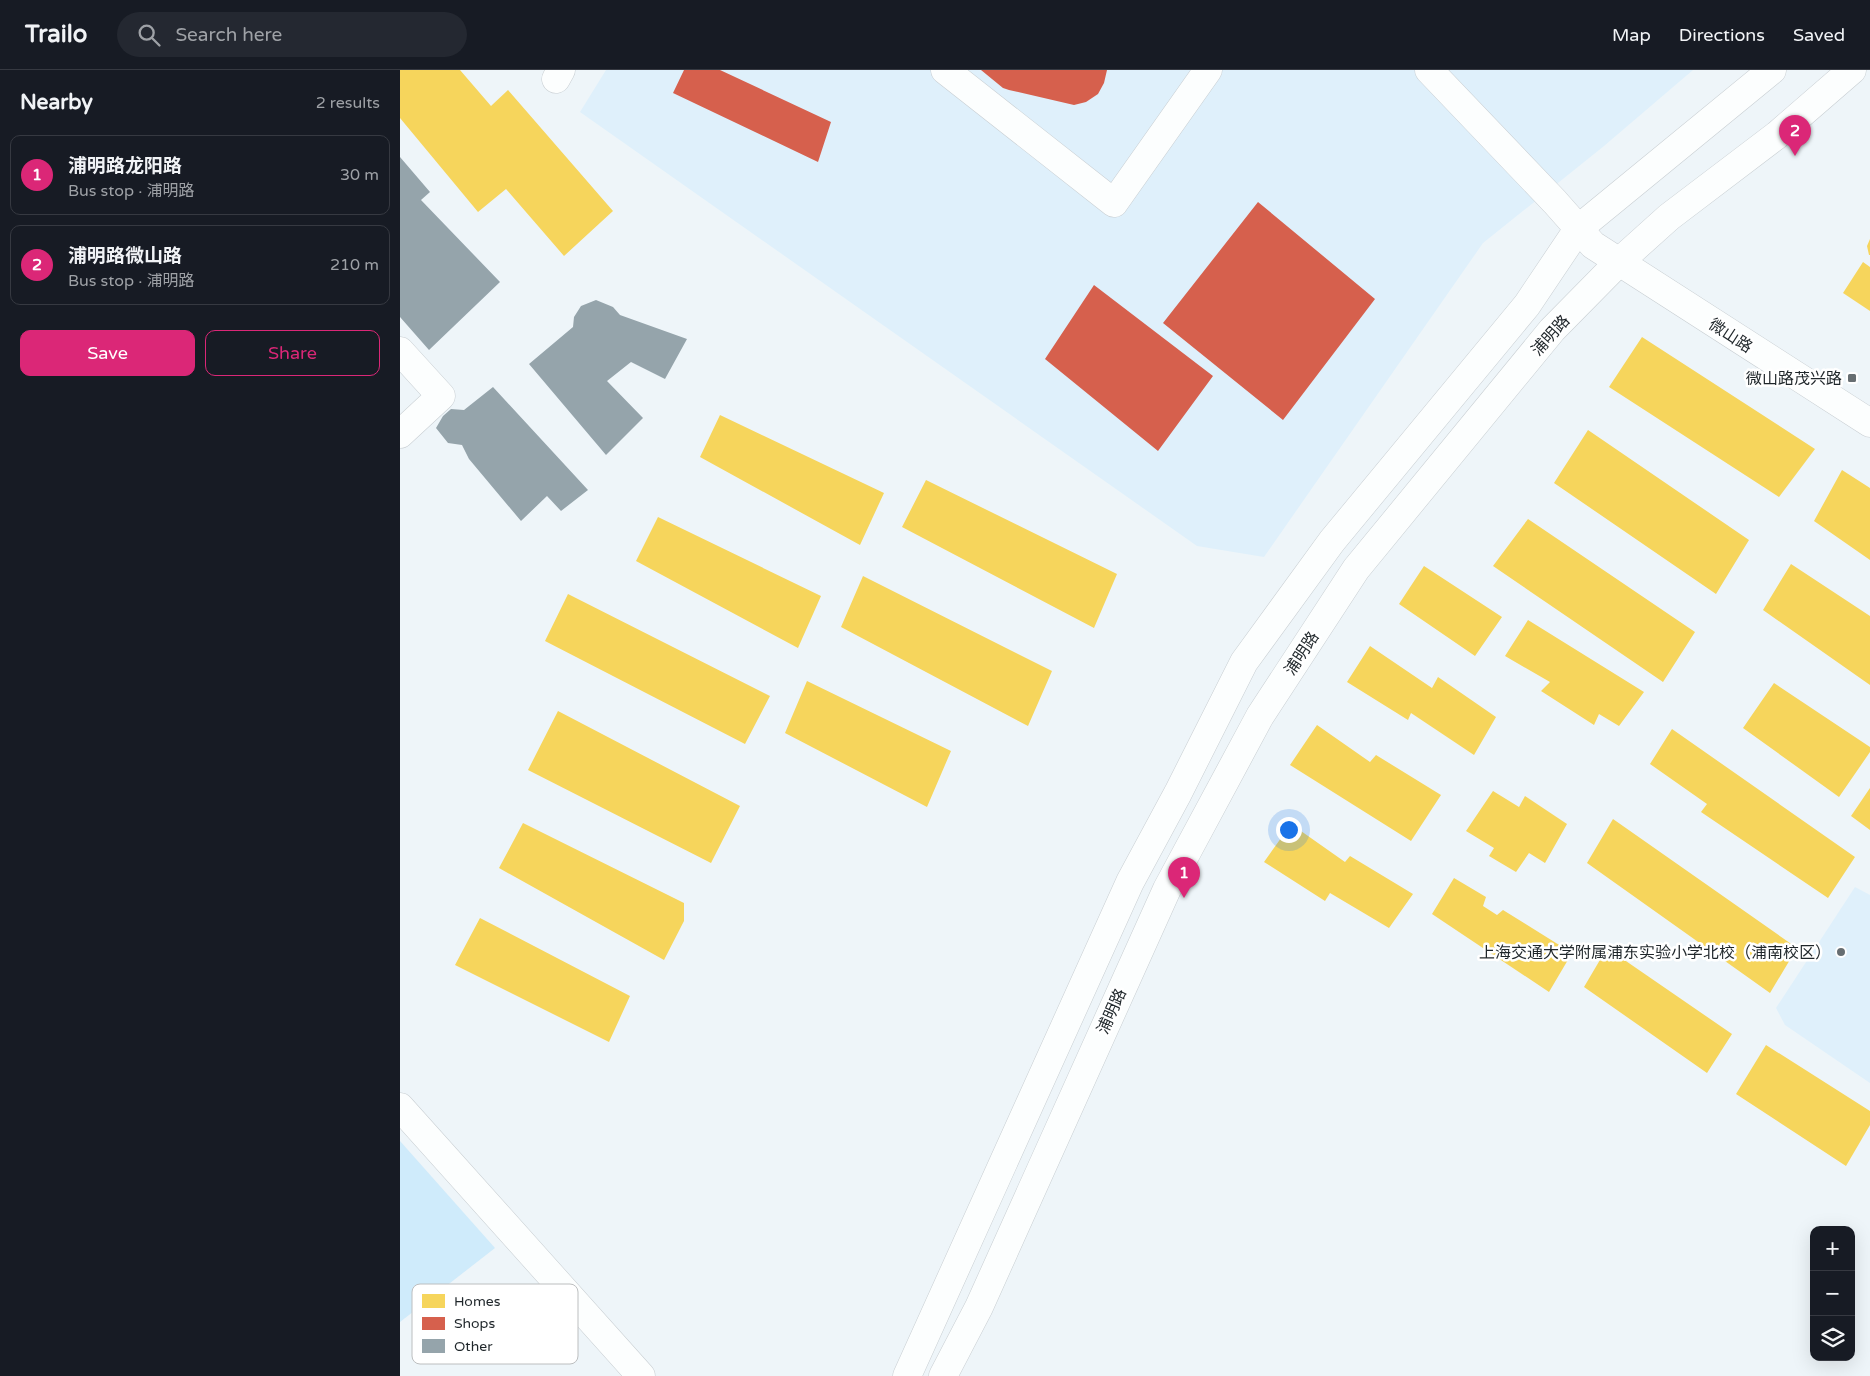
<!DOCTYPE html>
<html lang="en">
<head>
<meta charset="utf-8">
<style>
  body { margin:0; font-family:"Varela Round","Noto Sans SC",sans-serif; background:#242831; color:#f1f3f6 }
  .controls { position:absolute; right:15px; bottom:15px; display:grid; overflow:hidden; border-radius:10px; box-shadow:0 5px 20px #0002 }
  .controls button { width:45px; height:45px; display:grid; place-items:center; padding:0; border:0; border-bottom:1px solid #363941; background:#171b24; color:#f1f3f6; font:25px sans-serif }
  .you { position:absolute; left:888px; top:759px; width:18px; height:18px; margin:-12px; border:4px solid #fff; border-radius:50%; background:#1a73e8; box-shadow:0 0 0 8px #1a73e833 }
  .badge { display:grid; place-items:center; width:32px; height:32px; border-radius:50%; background:#db2777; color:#fff; font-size:16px; font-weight:700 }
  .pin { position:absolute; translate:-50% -41px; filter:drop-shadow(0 1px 2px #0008) }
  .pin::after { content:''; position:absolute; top:26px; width:18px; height:15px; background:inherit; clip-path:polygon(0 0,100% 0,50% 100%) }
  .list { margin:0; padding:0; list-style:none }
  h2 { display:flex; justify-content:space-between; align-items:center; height:65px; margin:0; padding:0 20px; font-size:21px }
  h2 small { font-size:16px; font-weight:400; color:#9ea1a6 }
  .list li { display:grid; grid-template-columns:32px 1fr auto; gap:15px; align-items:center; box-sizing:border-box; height:80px; margin:0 10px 10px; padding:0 10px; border:1px solid #363941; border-radius:10px }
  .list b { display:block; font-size:19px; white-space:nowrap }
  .list p { margin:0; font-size:16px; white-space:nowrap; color:#9ea1a6 }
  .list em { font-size:16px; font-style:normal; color:#9ea1a6 }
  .actions { display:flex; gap:10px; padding:15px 20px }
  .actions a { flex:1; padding:11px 0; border:1px solid #db2777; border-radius:10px; text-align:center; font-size:18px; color:#db2777 }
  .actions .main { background:#db2777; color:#fff }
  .icon { flex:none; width:28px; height:28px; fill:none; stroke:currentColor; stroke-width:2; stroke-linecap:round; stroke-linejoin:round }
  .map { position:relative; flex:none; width:1470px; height:1306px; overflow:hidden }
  header { display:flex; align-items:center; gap:30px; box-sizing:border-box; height:70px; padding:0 25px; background:#171b24; border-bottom:1px solid #363941 }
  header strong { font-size:24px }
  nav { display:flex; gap:28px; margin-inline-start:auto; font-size:18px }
  .search { width:350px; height:45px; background:#242831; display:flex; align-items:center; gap:12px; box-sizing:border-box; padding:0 18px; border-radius:28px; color:#9ea1a6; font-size:19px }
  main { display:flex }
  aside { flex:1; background:#171b24 }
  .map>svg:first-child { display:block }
  .built { fill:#dff0fb }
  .green { fill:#cfebfb }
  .homes { fill:#f6d55c }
  .shops { fill:#d6604d }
  .building { fill:#95a4ab }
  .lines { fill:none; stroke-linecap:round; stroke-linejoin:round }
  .minor-casing { stroke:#c8ced2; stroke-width:29 }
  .major-casing { stroke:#c8ced2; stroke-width:29 }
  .minor { stroke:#fcfefe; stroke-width:28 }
  .major { stroke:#fcfefe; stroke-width:28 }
  .poi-dot { fill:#676e72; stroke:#fff; stroke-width:2 }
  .labels { text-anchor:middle; stroke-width:5; stroke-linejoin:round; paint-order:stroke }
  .street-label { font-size:16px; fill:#1f262a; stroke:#fff }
  .poi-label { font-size:16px; fill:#1f262a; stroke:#fff; text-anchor:end }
  .key { fill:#fff; stroke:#bcbebf; stroke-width:1 }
  .key-label { font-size:14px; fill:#1f262a }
</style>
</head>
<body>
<header>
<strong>Trailo</strong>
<div class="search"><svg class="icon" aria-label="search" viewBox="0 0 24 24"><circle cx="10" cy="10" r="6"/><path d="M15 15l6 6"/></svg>Search here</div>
<nav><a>Map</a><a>Directions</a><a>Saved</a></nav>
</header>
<main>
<aside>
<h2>Nearby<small>2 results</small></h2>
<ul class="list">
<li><span class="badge">1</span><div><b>浦明路龙阳路</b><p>Bus stop · 浦明路</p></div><em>30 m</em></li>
<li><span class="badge">2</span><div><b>浦明路微山路</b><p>Bus stop · 浦明路</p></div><em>210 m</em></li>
</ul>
<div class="actions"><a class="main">Save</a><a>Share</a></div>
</aside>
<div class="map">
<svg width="1470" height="1306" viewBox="0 0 1470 1306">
  <rect width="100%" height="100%" fill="#eef5f9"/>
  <path class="built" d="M206 0H1293L1204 76 1083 173 864 487 797 476 180 42Z
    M1455 817 1470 825V1013L1385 955 1376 938Z"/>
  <path class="green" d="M0 1071 95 1178 0 1252Z"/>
  <path class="homes" d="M0 0H60L91 36 108 20 213 141 164 186 106 119 78 142 0 48Z
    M1470 169V185H1469L1467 176Z
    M1463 192 1470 197V241L1443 223Z
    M1242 267 1415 379 1379 427 1209 317Z
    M320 345 484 423 460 475 300 387Z
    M1188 360 1349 470 1316 524 1154 413Z
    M1442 400 1470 418V490L1414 451Z
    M526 410 717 504 694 558 502 457Z
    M258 447 421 526 398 578 236 491Z
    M1128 449 1295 562 1263 612 1093 496Z
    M1391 494 1470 546V615L1363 540Z
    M1024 496 1102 547 1075 586 999 534Z
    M463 506 652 601 628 656 441 557Z
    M168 524 370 626 345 674 145 571Z
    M1128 550 1244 622 1219 656 1199 644 1194 655 1141 621 1150 612 1105 586Z
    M970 576 1032 618 1038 607 1096 647 1074 685 1011 643 1008 650 947 612Z
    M407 611 551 681 527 737 385 663Z
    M1374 613 1470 677V682L1439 727 1343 658Z
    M158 641 340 736 311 793 128 700Z
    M917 655 970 692 976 685 1041 725 1011 771 890 695Z
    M1272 659 1455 787 1428 828 1301 742 1307 734 1250 694Z
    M1470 718V760L1451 746Z
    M1093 721 1119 737 1125 726 1167 754 1145 793 1129 783 1116 802 1089 786 1094 778 1066 761Z
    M1213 749 1397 878 1370 923 1187 793Z
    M123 753 284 833V851L264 890 99 798Z
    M891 754 945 792 950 786 1013 824 989 858 930 823 925 831 864 792Z
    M1054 808 1086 827 1083 836 1097 845 1103 840 1172 883 1149 922 1032 844Z
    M80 848 230 926 209 972 55 895Z
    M1207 878 1332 964 1307 1003 1184 917Z
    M1366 975 1470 1041V1055L1446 1096 1336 1024Z"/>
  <path class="shops" d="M284 0H320L431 52 418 92 273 23Z
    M581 0H707L704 13 698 24 686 32 674 35 609 20 603 18Z
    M858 132 975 229 883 350 763 253Z
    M694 215 813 306 758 381 645 289Z"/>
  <path class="building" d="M0 87 30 122 21 130 100 212 29 280 0 247Z
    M196 230 213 237 220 245 287 269 265 309 231 292 207 311 243 348 206 385 129 294 173 257 174 247 181 236Z
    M93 317 188 420 161 441 147 426 121 451 69 389 62 375 48 373 36 358 43 346 51 339 64 340Z"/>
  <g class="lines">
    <g class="minor-casing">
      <path id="minor" d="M545 0 714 133 808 0
        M1029 0 1155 132 1193 175 1470 353
        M156 9 161 0
        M0 281 41 326 0 364
        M0 1037 241 1306"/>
    </g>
    <g class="major-casing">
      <path id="major" d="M507 1306 730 812 778 723 844 592 932 471 1127 235 1178 159 1372 0
        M543 1306 579 1237 767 819 860 646 956 499 1152 260 1219 192 1269 147 1377 65 1452 0"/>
    </g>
    <use href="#minor" class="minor"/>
    <use href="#major" class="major"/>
  </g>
  <g class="poi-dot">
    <rect x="1447" y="303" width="10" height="10" rx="2.5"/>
    <circle cx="1441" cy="882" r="5"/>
  </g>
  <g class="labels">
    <g class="street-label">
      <text transform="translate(1150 265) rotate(-48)" y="6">浦明路</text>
      <text transform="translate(1331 265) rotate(33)" y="6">微山路</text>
      <text transform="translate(901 583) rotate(-57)" y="6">浦明路</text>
      <text transform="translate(711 941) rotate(-66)" y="6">浦明路</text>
    </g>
    <g class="poi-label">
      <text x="1442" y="314">微山路茂兴路</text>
      <text x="1431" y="888">上海交通大学附属浦东实验小学北校（浦南校区）</text>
    </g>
  </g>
  <rect x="12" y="1214" width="166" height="80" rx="8" class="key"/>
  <rect x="22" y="1224" width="23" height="14" fill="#f6d55c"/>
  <rect x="22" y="1247" width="23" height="13" fill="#d6604d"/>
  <rect x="22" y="1269" width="23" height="14" fill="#95a4ab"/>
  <g class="key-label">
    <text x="54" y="1236">Homes</text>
    <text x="54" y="1258">Shops</text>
    <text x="54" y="1281">Other</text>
  </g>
</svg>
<div class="controls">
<button>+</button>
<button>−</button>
<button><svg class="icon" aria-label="layers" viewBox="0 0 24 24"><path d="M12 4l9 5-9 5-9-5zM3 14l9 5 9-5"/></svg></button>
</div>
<div class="you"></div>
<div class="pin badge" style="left:784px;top:828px">1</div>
<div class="pin badge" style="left:1395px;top:86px">2</div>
</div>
</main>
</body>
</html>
